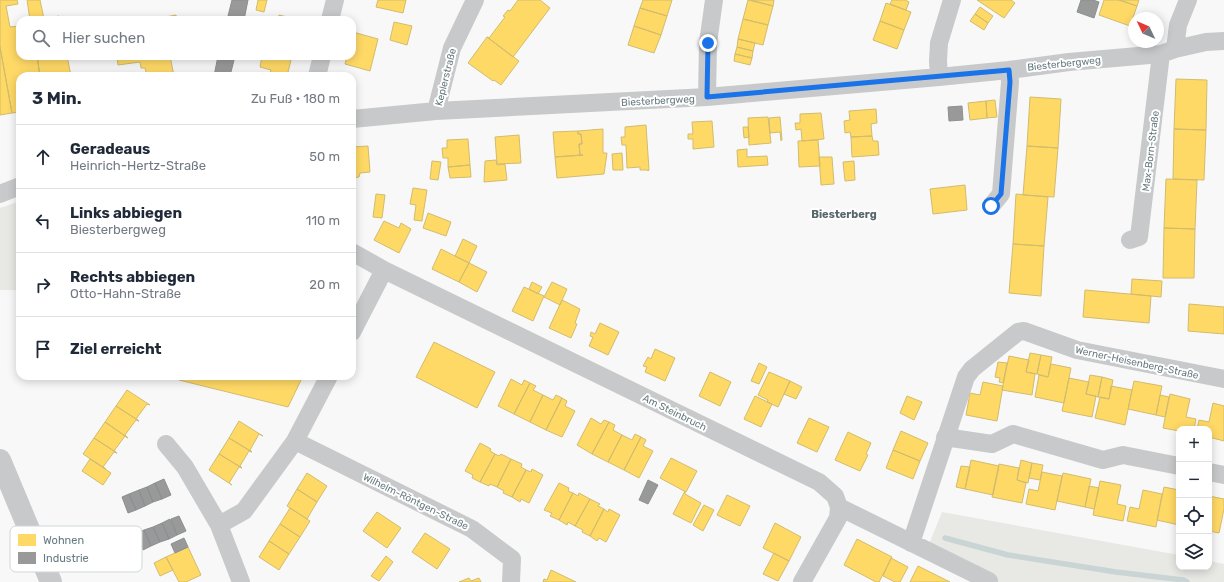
<!DOCTYPE html>
<html lang="de">
<head>
<meta charset="utf-8">
<style>
  body { margin:0; font-family:Rubik,sans-serif; background:#f2f2f3; color:#1f2937 }
  .controls { position:absolute; right:12px; bottom:12px; display:grid; overflow:hidden; border-radius:8px; box-shadow:0 2px 10px #0003 }
  .controls button { width:36px; height:36px; display:grid; place-items:center; padding:0; border:0; border-bottom:1px solid #e0e1e3; background:#fff; color:#1f2937; font:20px sans-serif }
  .compass { position:absolute; left:1128px; top:12px; width:36px; height:36px; border-radius:50%; background:#fff; box-shadow:0 2px 10px #0003; rotate:314deg }
  .stop { position:absolute; width:12px; height:12px; margin:-9px; border:3px solid #1a73e8; border-radius:50%; background:#fff }
  .stop.end { background:#1a73e8; border-color:#fff; box-shadow:0 1px 4px #0008 }
  .list { margin:0; padding:0; list-style:none }
  h2 { display:flex; justify-content:space-between; align-items:center; height:52px; margin:0; padding:0 16px; font-size:17px }
  h2 small { font-size:13px; font-weight:400; color:#747a83 }
  .list li { display:grid; grid-template-columns:26px 1fr auto; gap:12px; align-items:center; box-sizing:border-box; height:64px; padding:0 16px; border-top:1px solid #e0e1e3 }
  .list b { display:block; font-size:15px; white-space:nowrap }
  .list p { margin:0; font-size:13px; white-space:nowrap; color:#747a83 }
  .list em { font-size:13px; font-style:normal; color:#747a83 }
  .icon { flex:none; width:22px; height:22px; fill:none; stroke:currentColor; stroke-width:2; stroke-linecap:round; stroke-linejoin:round }
  .map { position:relative; flex:none; width:1224px; height:582px; overflow:hidden }
  .search { position:absolute; background:#fff; box-shadow:0 2px 10px #0003; left:16px; top:16px; width:340px; height:44px; display:flex; align-items:center; gap:10px; box-sizing:border-box; padding:0 14px; border-radius:12px; color:#747a83; font-size:15px }
  .panel { position:absolute; background:#fff; box-shadow:0 2px 10px #0003; left:16px; top:72px; width:340px; height:308px; border-radius:12px }
  .map>svg:first-child { display:block }
  .green { fill:#e8e9e5 }
  .homes { fill:#ffd966; stroke:#d1bc6e }
  .industry { fill:#999; stroke:#8a9092 }
  .lines { fill:none; stroke-linecap:round; stroke-linejoin:round }
  .stream { stroke:#c9d4d5; stroke-width:5.5 }
  .minor { stroke:#c8c9ca; stroke-width:18 }
  .tertiary { stroke:#c8c9ca; stroke-width:22 }
  .route { stroke:#1a73e8; stroke-width:5 }
  .labels { text-anchor:middle; stroke-width:4; stroke-linejoin:round; paint-order:stroke }
  .street-label { font-size:10px; fill:#667a80; stroke:#fff }
  .neighbourhood-label { font-size:11px; font-weight:bold; fill:#57676b; stroke:#fff }
  .key { fill:#fff; stroke:#d1d7d9; stroke-width:1 }
  .key-label { font-size:11px; fill:#667a80 }
</style>
</head>
<body>
<div class="map">
<svg width="1224" height="582" viewBox="0 0 1224 582">
  <rect width="100%" height="100%" fill="#f8f8f8"/>
  <path class="green" d="M20 201V290H0V208Z
    M942 512 1179 555V567H1209V561L1224 564V582H975L925 554Z"/>
  <path class="homes" d="M0 0H17L18 4 6 6 10 27 19 26 20 56H37L40 76H20V112L12 113 0 47Z
    M27 0H40L44 19 59 16 60 20H30Z
    M258 0H267L264 12 256 10Z
    M378 0H406L403 13 376 7Z
    M518 0H540L550 8 513 57 487 37 489 38 505 17 503 16 508 10 510 11Z
    M643 0H672L667 16 640 8Z
    M748 0 773 6 768 25 743 19Z
    M751 0H774L773 6Z
    M892 0H905L909 2 906 10 890 4Z
    M977 0H1011L1015 3 1004 18Z
    M1104 0H1119L1137 6 1130 26 1099 15Z
    M1119 0H1139L1137 6Z
    M886 3 911 12 904 30 880 21Z
    M980 7 993 16 988 23 975 14Z
    M640 8 667 16 661 35 634 26Z
    M975 14 988 23 984 30 970 21Z
    M176 15 177 20H150Z
    M279 15 299 20H278Z
    M743 19 768 25 763 45 738 39Z
    M880 21 904 30 897 49 873 40Z
    M394 22 412 26 407 45 390 40Z
    M634 26 661 35 654 53 628 45Z
    M353 32 378 39 370 71 345 64 347 56H352Z
    M487 37 519 61 501 85 494 80 493 81 468 63Z
    M738 39 755 43 753 51 737 47Z
    M0 47 12 113 0 115Z
    M737 47 753 51 752 58 735 54Z
    M735 54 752 58 750 65 734 61Z
    M37 56H67L71 76H40Z
    M117 56H170L174 76H147L145 68H141L140 62 118 65Z
    M262 56H292L287 76 270 73 271 70 260 67Z
    M1176 79 1207 80 1206 130 1174 129Z
    M1030 97 1061 99 1058 148 1027 146Z
    M995 100 997 117 987 118 986 101Z
    M986 101 987 118 970 120 968 103Z
    M876 109 877 123 871 124 872 136 851 137 850 132 845 133 844 121 850 120 849 111Z
    M821 113 824 139 802 141 801 129 796 130 795 123H800V114Z
    M768 117 771 143 749 145 748 118Z
    M780 117 782 140 781 141 780 132 770 133 769 118Z
    M712 121 714 147 693 149V139H688V134H693L692 122Z
    M646 125 649 170 648 171 647 170H640V167L627 168 626 145H622L621 137H625V127Z
    M743 127H748L749 137 744 138Z
    M603 129V153H607L604 174 557 178 555 157 583 155H580L579 144H582L581 134H578V131Z
    M1174 129 1206 130 1204 180 1173 179Z
    M578 131V134H581L582 144H579L580 155H583L555 157 553 132Z
    M519 135 521 163 497 164 495 137Z
    M872 136 873 141H878L879 155 852 157 851 137Z
    M468 139 470 165 448 167V158H443L442 148H447V140Z
    M818 140 820 166 799 167 798 141Z
    M368 146 370 172 360 173 359 177 352 178V147Z
    M1027 146 1058 148 1054 197 1023 195Z
    M747 149V157L767 156 768 165 738 167 737 150Z
    M622 153 623 170H613L612 154Z
    M819 157H832L834 184 821 185Z
    M496 160 497 165 505 164 507 180 484 182 485 161Z
    M432 161 441 162 438 180 430 179Z
    M854 161 855 180 845 181 843 162Z
    M470 165 471 177 450 178 448 167Z
    M1166 179 1197 180 1195 229 1164 228Z
    M965 185 967 210 933 214 930 189Z
    M413 188 427 190 422 221 414 220 416 205 410 204Z
    M376 194 385 195 382 218 373 217Z
    M1016 194 1048 197 1044 246 1013 244Z
    M428 213 451 222 446 236 423 228Z
    M384 221 399 228 401 223 411 229 399 253 374 240Z
    M1164 228 1195 229 1194 278H1163Z
    M463 239 477 246 469 263 455 256Z
    M1013 244 1044 246 1041 296 1009 293Z
    M441 249 469 263 459 282 432 269Z
    M469 263 487 272 477 292 459 282Z
    M1132 279 1162 281 1161 297 1131 294Z
    M532 282 542 287 538 294 529 289Z
    M552 282 567 289 560 305 544 297Z
    M524 287 544 296 533 321 512 311Z
    M1085 290 1151 296 1149 323 1083 317Z
    M562 300 580 309 575 323 577 324 571 338 549 328Z
    M1189 304 1224 307V334L1188 331Z
    M600 323 619 332 608 355 589 346 593 337 590 336 591 332 595 334Z
    M434 342 495 372 477 408 416 377Z
    M655 349 675 358 665 381 645 372 647 367 643 366 648 357 651 359Z
    M1030 353 1041 355 1037 374 1026 372Z
    M1041 355 1052 357 1048 377 1037 374Z
    M1009 356 1029 360 1026 372 1035 374 1032 395 1002 390Z
    M998 362 1007 363 1003 383 999 382 1000 378 995 377Z
    M759 363 767 367 759 384 751 381Z
    M1051 364 1071 368 1064 403 1035 397 1039 375 1048 377Z
    M710 372 731 382 720 406 699 396Z
    M769 372 790 381 778 407 767 402 768 400 758 395Z
    M1090 375 1102 377 1098 397 1086 394Z
    M179 376H303L288 407 179 380Z
    M1102 377 1113 380 1109 399 1098 397Z
    M1069 378 1089 382 1086 394 1096 396 1092 417 1062 411Z
    M511 379 522 385 524 380 530 383 514 414 498 406Z
    M790 381 802 387 796 399 784 394Z
    M1134 381 1162 386 1156 415 1128 409Z
    M983 382 1003 386 997 421 966 415 970 393 980 395Z
    M530 383 536 386 533 390 543 395 530 422 514 414Z
    M1111 386 1132 390 1125 425 1095 418 1100 397 1109 399Z
    M127 390 150 405 147 404 136 419 139 421 116 406Z
    M1170 394 1190 399 1186 417 1196 419 1194 429H1179V431L1163 428Z
    M543 395 553 400 556 395 562 398 546 430 530 422Z
    M1160 395 1169 397 1165 417 1156 415Z
    M755 396 772 404 761 427 744 419Z
    M907 396 922 402 914 420 900 413Z
    M562 398 567 401 565 406 575 411 562 437 546 430Z
    M1213 403 1224 406V441L1209 437V429H1197L1199 420 1209 422Z
    M116 406 139 421 136 420 125 435 128 438 105 422Z
    M591 418 601 424 604 420 609 422 592 454 577 445Z
    M809 418 829 427 817 452 797 443Z
    M239 421 263 436 259 434 250 450 252 452 229 438Z
    M105 422 128 438 125 436 114 451 117 453 94 438Z
    M609 422 615 425 613 430 622 435 608 462 592 454Z
    M901 431 928 443 920 461 893 450Z
    M848 432 871 443 866 454 868 455 860 471 835 460Z
    M635 434 641 437 624 470 608 462 622 435 632 440Z
    M641 437 646 440 643 446 653 451 639 478 624 470Z
    M94 438 117 453 114 452 103 467 106 469 83 454Z
    M229 438 252 452 249 451 240 466 242 468 219 454Z
    M480 443 491 449 490 451 495 454 480 482 472 478 473 475 465 471Z
    M893 450 920 461 913 479 886 468Z
    M219 454 242 468 239 467 229 483 232 485 209 470Z
    M495 454 499 456 501 454 511 459 497 487 490 484 489 486 480 482Z
    M671 458 697 471 686 492 660 478Z
    M90 459 111 473 103 485 82 471Z
    M511 459 522 464 521 467 526 470 512 497 503 493 504 491 497 487Z
    M971 460 999 466 993 495 965 489Z
    M1021 460 1032 463 1028 483 1017 480Z
    M1032 463 1043 465 1040 480 1029 478Z
    M999 464 1019 468 1017 480 1026 483 1022 503 992 497Z
    M961 466 970 467 965 489 956 487Z
    M532 469 543 475 529 503 521 499 520 502 512 497 526 470 531 472Z
    M1042 472 1062 476 1055 510 1026 504 1029 489 1038 491Z
    M307 473 327 486 317 502 297 489Z
    M1063 473 1091 479 1085 507 1057 501Z
    M1100 481 1121 485 1117 504 1126 506 1123 521 1093 515Z
    M559 483 569 488 568 491 573 493 559 520 550 516 552 513 544 510Z
    M1089 486 1099 488 1094 509 1085 507Z
    M1164 487 1179 490V525L1157 520Z
    M297 489 317 502 307 519 287 506Z
    M1143 490 1162 494 1156 527 1127 521 1130 507 1139 509Z
    M685 491V494L701 503 691 523 673 514Z
    M573 493 578 496 579 493 590 499 575 526 568 522 567 525 559 520Z
    M727 495 750 506 740 526 717 515Z
    M1209 496 1224 499V509L1219 533 1209 531Z
    M590 499 600 504 598 506 604 509 590 536 582 532 583 530 575 526Z
    M704 505 714 510 703 531 693 525Z
    M290 508 310 521 300 537 280 524Z
    M604 509 608 512 609 509 620 515 606 542 599 538 597 541 590 536Z
    M377 512 401 528 387 548 363 531Z
    M775 523 801 537 789 561 763 548Z
    M280 524 300 537 289 554 269 541Z
    M425 533 450 549 437 569 412 552Z
    M857 539 892 557 879 582H876L844 565Z
    M269 541 289 554 279 570 259 557Z
    M188 547 201 575 186 582H179L166 557Z
    M774 553 789 561 778 581 763 574Z
    M386 556 393 562 379 581 371 576Z
    M166 557 173 570 160 576 154 563Z
    M891 558 908 567 900 582H895L883 576Z
    M918 566 950 582H910Z
    M551 570 576 582H543L544 579 547 580Z
    M469 578 471 581 479 578 481 582H459Z"/>
  <path class="industry" d="M232 0H248L244 20H227Z
    M1081 0H1093L1099 2 1094 18 1077 12Z
    M218 56H235L230 76H214Z
    M962 106 963 120 949 121 948 107Z
    M164 479 171 495 162 499 155 483Z
    M648 480 658 485 648 504 639 500Z
    M155 483 162 499 153 502 147 487Z
    M147 487 153 502 145 506 139 490Z
    M139 490 145 506 136 510 129 494Z
    M129 494 136 510 128 513 122 497Z
    M179 516 186 531 177 535 171 519Z
    M170 519 177 535 169 539 162 523Z
    M162 523 169 539 160 542 153 527Z
    M153 527 160 542 151 546 144 530Z
    M144 530 151 546 143 550 136 534Z
    M184 538 188 547 175 553 171 544Z"/>
  <g class="lines">
    <path class="stream" d="M945 538 1008 555 1116 572 1183 580 1187 582"/>
    <path class="minor" d="M330 20 335 0
      M1175 49 1178 25 1188 0
      M317 76 322 56
      M939 77 938 61 939 43 952 0
      M707 97 708 43 714 0
      M436 111 452 48 475 0
      M352 119 436 111 707 97 939 77 1009 70 1069 62 1161 54 1175 49 1206 42 1224 41
      M0 194 20 186
      M991 206 1001 194 1010 82 1009 70
      M1130 240 1139 237 1161 54
      M352 252 384 270 819 482 835 496 839 507 989 581
      M352 332 384 270
      M945 437 992 444 1013 434 1103 460 1123 455 1179 466
      M295 441 472 529 512 559 511 582
      M166 444 185 467 219 525
      M1209 472 1224 475
      M911 543 966 377 972 369 1018 332 1024 331 1077 350 1224 379
      M241 582 219 525 244 511 295 441 329 376
      M802 582 838 518 839 507"/>
    <path class="tertiary" d="M0 460 51 582"/>
  </g>
  <g class="lines">
    <path class="route" d="M708 43 707 97 1009 70 1010 82 1001 194 991 206"/>
  </g>
  <g class="labels">
    <g class="street-label">
      <text transform="translate(1064 63) rotate(-6)" y="4">Biesterbergweg</text>
      <text transform="translate(445 77) rotate(-76)" y="4">Keplerstraße</text>
      <text transform="translate(658 100) rotate(-3)" y="4">Biesterbergweg</text>
      <text transform="translate(1150 151) rotate(-83)" y="4">Max-Born-Straße</text>
      <text transform="translate(1137 362) rotate(12)" y="4">Werner-Heisenberg-Straße</text>
      <text transform="translate(675 412) rotate(26)" y="4">Am Steinbruch</text>
      <text transform="translate(416 501) rotate(26)" y="4">Wilhelm-Röntgen-Straße</text>
    </g>
    <g class="neighbourhood-label">
      <text x="844" y="218">Biesterberg</text>
    </g>
  </g>
  <rect x="10" y="526" width="132" height="46" rx="6" class="key"/>
  <rect x="18" y="534" width="18" height="12" fill="#ffd966"/>
  <rect x="18" y="552" width="18" height="12" fill="#999"/>
  <g class="key-label">
    <text x="43" y="544">Wohnen</text>
    <text x="43" y="562">Industrie</text>
  </g>
</svg>
<div class="controls">
<button>+</button>
<button>−</button>
<button><svg class="icon" aria-label="locate" viewBox="0 0 24 24"><circle cx="12" cy="12" r="6"/><path d="M12 2v4M12 18v4M2 12h4M18 12h4"/></svg></button>
<button><svg class="icon" aria-label="layers" viewBox="0 0 24 24"><path d="M12 4l9 5-9 5-9-5zM3 14l9 5 9-5"/></svg></button>
</div>
<svg class="compass" viewBox="-18 -18 36 36"><path d="M0-13l5 13h-10z" fill="#e53935"/><path d="M0 13l5-13h-10z" fill="#747a83"/></svg>
<div class="stop" style="left:991px;top:206px"></div>
<div class="stop end" style="left:708px;top:43px"></div>
<div class="search"><svg class="icon" aria-label="search" viewBox="0 0 24 24"><circle cx="10" cy="10" r="6"/><path d="M15 15l6 6"/></svg>Hier suchen</div>
<section class="panel">
<h2>3 Min.<small>Zu Fuß · 180 m</small></h2>
<ul class="list">
<li><svg class="icon" aria-label="ahead" viewBox="0 0 24 24"><path d="M12 20V5M6 11l6-6 6 6"/></svg><div><b>Geradeaus</b><p>Heinrich-Hertz-Straße</p></div><em>50 m</em></li>
<li><svg class="icon" aria-label="left" viewBox="0 0 24 24"><path d="M17 20v-9H6M10 6l-5 5 5 5"/></svg><div><b>Links abbiegen</b><p>Biesterbergweg</p></div><em>110 m</em></li>
<li><svg class="icon" aria-label="right" viewBox="0 0 24 24"><path d="M7 20v-9h11M14 6l5 5-5 5"/></svg><div><b>Rechts abbiegen</b><p>Otto-Hahn-Straße</p></div><em>20 m</em></li>
<li><svg class="icon" aria-label="arrive" viewBox="0 0 24 24"><path d="M6 21V4h12l-3 4 3 4H6"/></svg><div><b>Ziel erreicht</b></div></li>
</ul>
</section>
</div>
</body>
</html>
